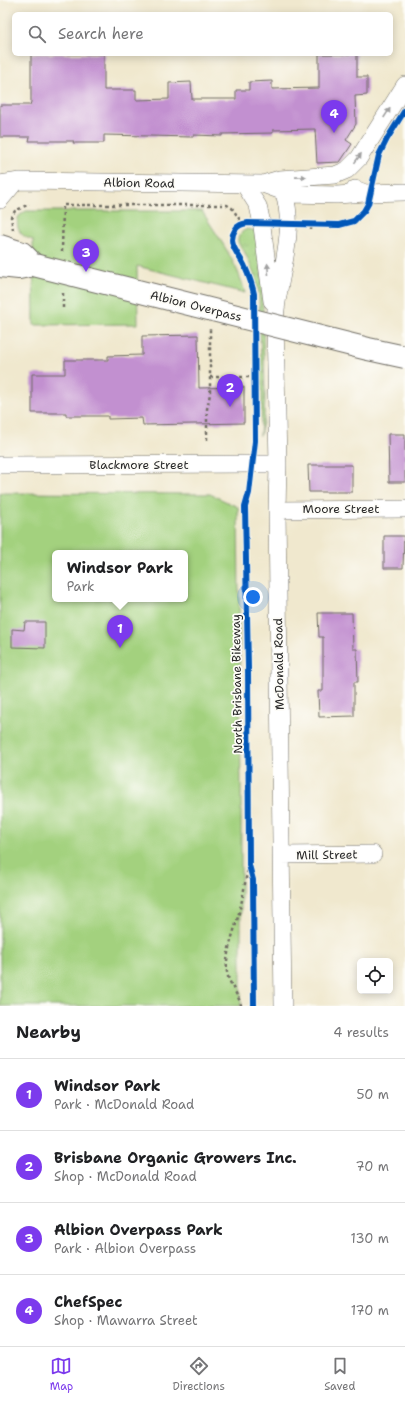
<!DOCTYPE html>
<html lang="en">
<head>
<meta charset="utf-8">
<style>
  body { margin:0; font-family:"Shantell Sans",sans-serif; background:#f6f6f6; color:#202124 }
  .controls { position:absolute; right:12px; bottom:12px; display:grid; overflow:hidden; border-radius:6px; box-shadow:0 2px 10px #0003 }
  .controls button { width:36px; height:36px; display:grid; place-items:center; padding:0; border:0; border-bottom:1px solid #e0e0e0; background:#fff; color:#202124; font:20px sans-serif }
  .you { position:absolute; left:253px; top:597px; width:14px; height:14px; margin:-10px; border:3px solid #fff; border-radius:50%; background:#1a73e8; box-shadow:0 0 0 6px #1a73e833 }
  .badge { display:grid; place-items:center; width:26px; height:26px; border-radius:50%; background:#7c3aed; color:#fff; font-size:13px; font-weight:700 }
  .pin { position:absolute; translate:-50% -33px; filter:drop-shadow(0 1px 2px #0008) }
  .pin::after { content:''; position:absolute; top:21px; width:14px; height:12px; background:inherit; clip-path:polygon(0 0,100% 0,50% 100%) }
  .popup { position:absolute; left:52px; top:550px; width:136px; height:52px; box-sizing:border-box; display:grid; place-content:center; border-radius:6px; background:#fff; filter:drop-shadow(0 1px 3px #0005); font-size:13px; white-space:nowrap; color:#757577 }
  .popup b { font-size:15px; color:#202124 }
  .popup::after { content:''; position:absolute; left:50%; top:100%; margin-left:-8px; border:8px solid transparent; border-top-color:#fff }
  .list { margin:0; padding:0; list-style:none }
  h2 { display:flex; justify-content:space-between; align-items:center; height:52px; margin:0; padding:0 16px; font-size:17px }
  h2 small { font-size:13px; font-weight:400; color:#757577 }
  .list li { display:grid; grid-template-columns:26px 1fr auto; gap:12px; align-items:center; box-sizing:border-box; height:72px; padding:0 16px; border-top:1px solid #e0e0e0 }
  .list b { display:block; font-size:15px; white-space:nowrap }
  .list p { margin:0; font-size:13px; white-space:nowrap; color:#757577 }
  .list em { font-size:13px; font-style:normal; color:#757577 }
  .icon { flex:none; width:22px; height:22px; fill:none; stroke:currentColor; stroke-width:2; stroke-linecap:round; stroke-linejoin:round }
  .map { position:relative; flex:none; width:405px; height:1006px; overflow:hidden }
  .search { position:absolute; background:#fff; box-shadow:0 2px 10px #0003; left:12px; right:12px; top:12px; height:44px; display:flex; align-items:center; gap:10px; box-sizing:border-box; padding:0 14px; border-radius:6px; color:#757577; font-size:15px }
  .sheet { height:340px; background:#fff }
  nav { display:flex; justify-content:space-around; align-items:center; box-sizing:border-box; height:56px; border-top:1px solid #e0e0e0; background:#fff; font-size:11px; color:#757577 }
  nav a { display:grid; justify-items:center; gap:2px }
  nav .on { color:#7c3aed }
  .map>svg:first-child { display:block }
  .grass { fill:url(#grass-tufts); stroke:#677e54 }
  .park { fill:#a3d17e; stroke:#677e54; fill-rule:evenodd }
  .building { fill:#c290d0 }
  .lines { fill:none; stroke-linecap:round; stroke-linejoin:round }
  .street-casing { stroke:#706d64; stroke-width:18 }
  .secondary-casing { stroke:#706d64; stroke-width:24 }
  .path { stroke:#706d64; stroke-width:2.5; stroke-dasharray:3 3; stroke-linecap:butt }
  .street { stroke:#fff; stroke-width:17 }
  .secondary { stroke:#fff; stroke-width:22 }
  .secondary-bridge-casing { stroke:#706d64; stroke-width:24; stroke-linecap:butt }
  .secondary-bridge { stroke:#fff; stroke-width:22 }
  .cycleway-casing { stroke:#fdfcf7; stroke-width:8 }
  .cycleway { stroke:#0057b8; stroke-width:6 }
  .oneway { fill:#a0a0a0 }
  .labels { text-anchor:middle; stroke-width:3.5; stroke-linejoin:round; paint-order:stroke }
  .street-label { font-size:12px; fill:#2b2b2b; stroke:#fdfcf7 }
</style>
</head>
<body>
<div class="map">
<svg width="405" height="1006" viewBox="0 0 405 1006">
  <defs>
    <pattern id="grass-tufts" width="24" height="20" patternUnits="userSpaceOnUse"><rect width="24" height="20" fill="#a3d17e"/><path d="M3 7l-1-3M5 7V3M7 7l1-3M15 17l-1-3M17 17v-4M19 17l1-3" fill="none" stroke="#8cb46d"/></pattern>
  </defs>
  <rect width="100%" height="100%" fill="#fdfcf7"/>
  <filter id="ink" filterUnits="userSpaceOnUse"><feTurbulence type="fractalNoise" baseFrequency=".025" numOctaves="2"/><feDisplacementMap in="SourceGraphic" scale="8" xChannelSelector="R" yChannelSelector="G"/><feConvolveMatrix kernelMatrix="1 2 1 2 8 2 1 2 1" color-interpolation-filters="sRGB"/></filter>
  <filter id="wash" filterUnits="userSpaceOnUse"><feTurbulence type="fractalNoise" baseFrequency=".012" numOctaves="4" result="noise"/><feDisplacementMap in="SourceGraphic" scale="16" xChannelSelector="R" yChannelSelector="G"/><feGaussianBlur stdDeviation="0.9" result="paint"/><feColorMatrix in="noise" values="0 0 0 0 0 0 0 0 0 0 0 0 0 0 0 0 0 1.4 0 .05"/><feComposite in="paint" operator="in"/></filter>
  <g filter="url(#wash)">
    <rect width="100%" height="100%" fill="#f0e8ce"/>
    <path class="grass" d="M247 229 257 231 262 276 265 397 264 418 260 436 262 403 259 293C256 278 251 265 244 251 242 248 238 245 238 240 238 234 243 231 247 229Z"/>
    <path class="park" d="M26 211H202C218 237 238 263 245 293L137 266 138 324 34 325 33 240C21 237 14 228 19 216Z
      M0 493 210 494 238 507 241 788V1006H0ZM55 553H185V599H55Z"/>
    <g id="blocks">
      <path class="building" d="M31 54H104V90H136V100L169 99V83L191 82 192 99H236V90H249V82L272 81V89L319 88V54H357V77H367V95L355 96 356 124 346 140 352 144 340 162 317 163 315 129 273 130V133L222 134V136L193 135V137L104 135V143H73L74 141H29L30 137H0V105H30L31 102Z
        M198 335 199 388 244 387V423L143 425 142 418 108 419V416H66V413H32V374H65V360H108V356L142 355V336Z
        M388 434H405V482H389Z
        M308 465H352V492H309Z
        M384 536H404L403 568H384Z
        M318 613H352L353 649H357L358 682H354V716L319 717 318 691H323V637H319Z
        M25 622H45V648L12 647V629L24 630Z"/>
    </g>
  </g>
  <g filter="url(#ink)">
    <use href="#blocks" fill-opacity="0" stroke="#706d64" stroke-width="1"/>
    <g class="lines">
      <g class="street-casing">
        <path id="street" d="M0 184 20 181 263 184 290 194 337 195 365 193
          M244 184 258 206 261 219 272 301
          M263 184 280 179 335 175 347 170 359 158 405 85
          M355 189 365 193 405 192
          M0 200 15 182
          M0 465 278 464
          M277 510 405 509
          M281 855 373 854
          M283 1006 277 510 278 464 275 321C277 278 297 235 284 193"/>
      </g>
      <g class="secondary-casing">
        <path id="secondary" d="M0 246 22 253 34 265 19 268 0 266"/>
      </g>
      <path class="path" d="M13 230 11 217 15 211 29 204
        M311 230 312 220
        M62 252 63 205H227L232 208 242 223
        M63 293V311
        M210 377H255
        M207 440V409L210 394V329
        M241 1006C241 999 228 983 227 972 225 950 236 929 240 908 244 894 245 879 249 865"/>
      <use href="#street" class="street"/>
      <use href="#secondary" class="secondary"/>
      <g class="secondary-bridge-casing">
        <path id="secondary-bridge" d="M34 265 368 349 405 357"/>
      </g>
      <use href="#secondary-bridge" class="secondary-bridge"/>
      <g class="cycleway-casing">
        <path id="cycleway" d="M254 1006 253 880 249 865 248 667 245 507 249 493 255 441 254 294C252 284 249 276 245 267 240 255 226 244 235 230 238 225 242 224 248 223L339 225 354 221 364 211 368 204 379 155 387 139 405 110"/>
      </g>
      <use href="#cycleway" class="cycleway"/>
    </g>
    <defs><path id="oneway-solid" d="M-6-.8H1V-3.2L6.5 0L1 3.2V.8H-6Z"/></defs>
    <g class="oneway">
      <use href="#oneway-solid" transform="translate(387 113) rotate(-57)"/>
      <use href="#oneway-solid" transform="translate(358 158) rotate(-54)"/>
      <use href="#oneway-solid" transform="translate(301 177) rotate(-1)"/>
      <use href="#oneway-solid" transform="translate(268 269) rotate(-95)"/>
    </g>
  </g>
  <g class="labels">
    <g class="street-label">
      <text transform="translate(139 183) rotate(1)" y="4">Albion Road</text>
      <text transform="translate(196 306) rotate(14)" y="4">Albion Overpass</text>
      <text x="139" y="469">Blackmore Street</text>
      <text x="341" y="513">Moore Street</text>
      <text transform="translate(279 664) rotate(-91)" y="4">McDonald Road</text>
      <text transform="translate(237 684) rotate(-91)" y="4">North Brisbane Bikeway</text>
      <text transform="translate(327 855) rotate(-1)" y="4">Mill Street</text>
    </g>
  </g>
</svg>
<div class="controls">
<button><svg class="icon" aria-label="locate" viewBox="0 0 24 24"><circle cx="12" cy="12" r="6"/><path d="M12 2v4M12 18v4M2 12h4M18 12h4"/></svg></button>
</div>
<div class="you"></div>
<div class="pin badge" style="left:120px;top:648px">1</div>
<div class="popup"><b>Windsor Park</b>Park</div>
<div class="pin badge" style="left:230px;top:407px">2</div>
<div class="pin badge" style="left:86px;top:272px">3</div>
<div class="pin badge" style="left:334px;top:133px">4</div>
<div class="search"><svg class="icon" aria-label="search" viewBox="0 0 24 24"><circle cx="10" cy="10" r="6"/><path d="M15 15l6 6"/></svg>Search here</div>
</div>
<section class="sheet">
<h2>Nearby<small>4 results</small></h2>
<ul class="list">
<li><span class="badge">1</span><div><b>Windsor Park</b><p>Park · McDonald Road</p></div><em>50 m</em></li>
<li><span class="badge">2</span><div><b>Brisbane Organic Growers Inc.</b><p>Shop · McDonald Road</p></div><em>70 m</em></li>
<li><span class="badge">3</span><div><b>Albion Overpass Park</b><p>Park · Albion Overpass</p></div><em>130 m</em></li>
<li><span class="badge">4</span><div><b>ChefSpec</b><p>Shop · Mawarra Street</p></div><em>170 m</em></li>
</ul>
</section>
<nav>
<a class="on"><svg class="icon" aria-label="map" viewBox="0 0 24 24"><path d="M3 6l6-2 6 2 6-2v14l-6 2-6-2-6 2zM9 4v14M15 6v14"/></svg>Map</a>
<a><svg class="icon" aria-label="directions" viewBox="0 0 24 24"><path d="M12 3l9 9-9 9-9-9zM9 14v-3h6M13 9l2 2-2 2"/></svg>Directions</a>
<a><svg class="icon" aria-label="saved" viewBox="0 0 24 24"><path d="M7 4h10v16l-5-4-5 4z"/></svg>Saved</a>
</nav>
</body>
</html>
